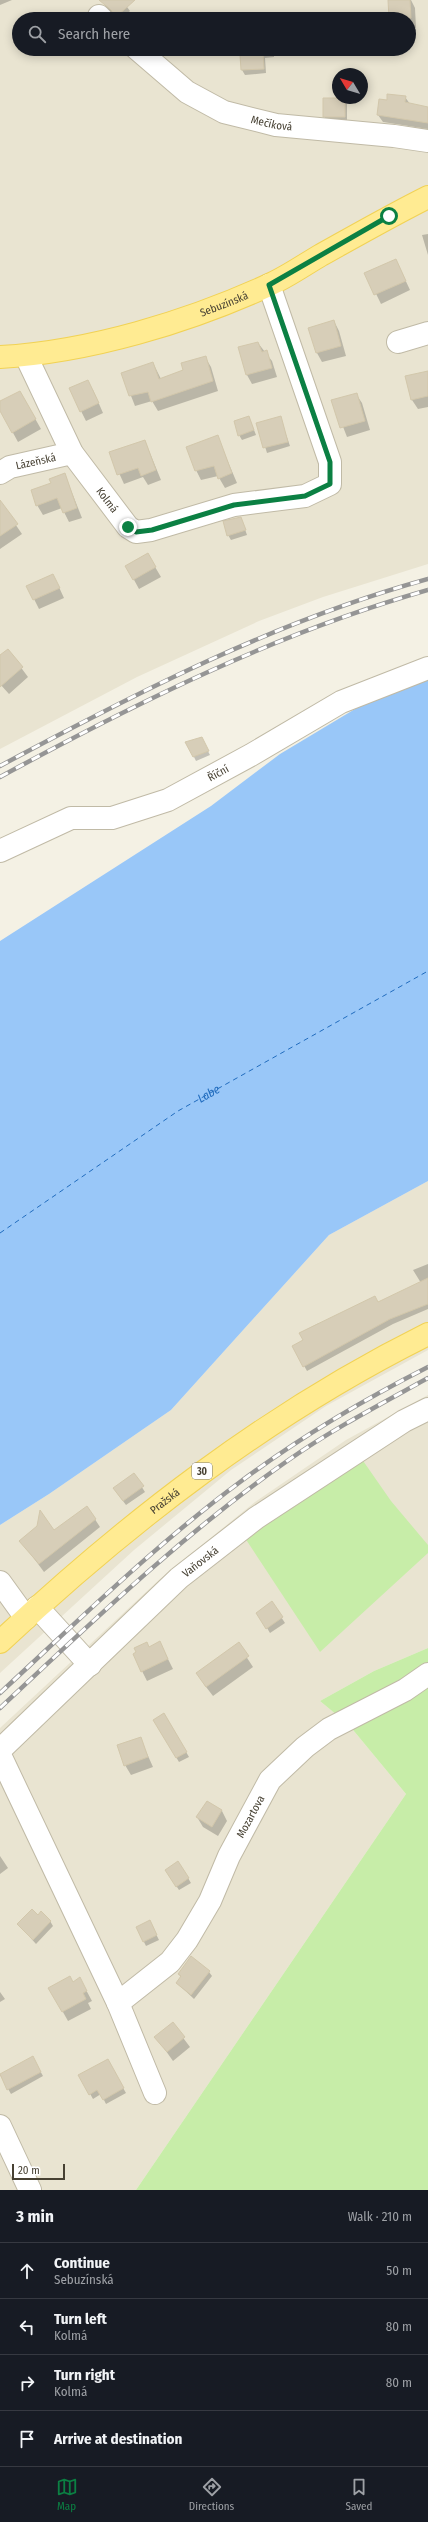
<!DOCTYPE html>
<html lang="en">
<head>
<meta charset="utf-8">
<style>
  body { margin:0; font-family:"Fira Sans Condensed",sans-serif; background:#242831; color:#f1f3f6 }
  .compass { position:absolute; left:332px; top:68px; width:36px; height:36px; border-radius:50%; background:#171b24; box-shadow:0 2px 10px #0003; rotate:308deg }
  .scale { position:absolute; left:12px; bottom:10px; width:53px; box-sizing:border-box; padding-left:4px; border:2px solid #474133; border-top:0; font-size:11px; line-height:14px; white-space:nowrap; color:#474133; -webkit-text-stroke:3px #fff; paint-order:stroke }
  .stop { position:absolute; width:12px; height:12px; margin:-9px; border:3px solid #0b8043; border-radius:50%; background:#fff }
  .stop.end { background:#0b8043; border-color:#fff; box-shadow:0 1px 4px #0008 }
  .list { margin:0; padding:0; list-style:none }
  h2 { display:flex; justify-content:space-between; align-items:center; height:52px; margin:0; padding:0 16px; font-size:17px }
  h2 small { font-size:13px; font-weight:400; color:#9ea1a6 }
  .list li { display:grid; grid-template-columns:26px 1fr auto; gap:12px; align-items:center; box-sizing:border-box; height:56px; padding:0 16px; border-top:1px solid #363941 }
  .list b { display:block; font-size:15px; white-space:nowrap }
  .list p { margin:0; font-size:13px; white-space:nowrap; color:#9ea1a6 }
  .list em { font-size:13px; font-style:normal; color:#9ea1a6 }
  .icon { flex:none; width:22px; height:22px; fill:none; stroke:currentColor; stroke-width:2; stroke-linecap:round; stroke-linejoin:round }
  .map { position:relative; flex:none; width:428px; height:2190px; overflow:hidden }
  .search { position:absolute; background:#171b24; box-shadow:0 2px 10px #0003; left:12px; right:12px; top:12px; height:44px; display:flex; align-items:center; gap:10px; box-sizing:border-box; padding:0 14px; border-radius:22px; color:#9ea1a6; font-size:15px }
  .sheet { height:276px; background:#171b24 }
  nav { display:flex; justify-content:space-around; align-items:center; box-sizing:border-box; height:56px; border-top:1px solid #363941; background:#171b24; font-size:11px; color:#9ea1a6 }
  nav a { display:grid; justify-items:center; gap:2px }
  nav .on { color:#0b8043 }
  .map>svg:first-child { display:block }
  .residential { fill:#e9e4d1; fill-rule:evenodd }
  .green { fill:#c7eda8 }
  .water { fill:#99c7f8 }
  .shadow { fill:#0003 }
  .lines { fill:none; stroke-linecap:round; stroke-linejoin:round }
  .ferry { stroke:#216cbe; stroke-width:1; stroke-dasharray:5 4; stroke-linecap:butt }
  .building { fill:#d7ceb8; stroke:#d2c7ab }
  .minor-casing { stroke:#c0baa6; stroke-width:24 }
  .major-casing { stroke:#f1d255; stroke-width:24 }
  .minor { stroke:#fff; stroke-width:22 }
  .major { stroke:#ffeb92; stroke-width:22 }
  .rail-casing { stroke:#959595; stroke-width:4.5 }
  .rail { stroke:#fff; stroke-width:3; stroke-dasharray:9; stroke-linecap:butt }
  .route { stroke:#0b8043; stroke-width:5 }
  .labels { text-anchor:middle; stroke-width:3.5; stroke-linejoin:round; paint-order:stroke }
  .shield { fill:#fff; stroke:#7e7a70; stroke-width:1 }
  .shield-label { font-size:10px; font-weight:bold; fill:#474133 }
  .street-label { font-size:11px; fill:#474133; stroke:#fff }
  .water-label { font-size:12px; font-style:italic; fill:#216cbe; stroke:#fff }
</style>
</head>
<body>
<div class="map">
<svg width="428" height="2190" viewBox="0 0 428 2190">
  <rect width="100%" height="100%" fill="#f4f1e4"/>
  <path class="residential" d="M0 0H428V564L323 597 259 621 137 677 0 749ZM19 19H409V49H19ZM338 74H362V98H338Z
    M428 1181V1350L326 1406 231 1470 134 1550 0 1673V1525L49 1494 171 1410 329 1235Z
    M428 1395V1648L374 1671 320 1701 349 1725 406 1794 136 2190H0V1728L160 1579 255 1502 346 1440Z"/>
  <path class="green" d="M359 1455 391 1501 428 1545V1553L320 1652 243 1535Z
    M428 1648V2190H136L406 1794 349 1725 320 1701 374 1671Z"/>
  <path class="water" d="M428 677V1181L329 1235 171 1410 49 1494 0 1525V941L211 806 280 754 380 694Z"/>
  <path class="shadow" d="M0 0H12L0 5Z
    M110 0H122L130 11 121 19H116L105 5Z
    M389 0H411L415 8 416 28H409V19H390Z
    M222 49H235L229 55Z
    M241 49H274V57L265 58 266 73 245 75 242 70Z
    M405 97 410 104 428 108V129L383 122 378 115 388 101Z
    M344 99 347 104V121H327L324 116Z
    M428 234V255L422 235Z
    M396 260 410 290 381 304 366 273Z
    M334 321 339 331 346 356 322 362 317 353 310 329Z
    M258 343 272 361 277 377 252 384 247 375Z
    M205 357 211 367 218 391 158 411 152 401 135 406 122 373 153 363 161 379 184 370Z
    M428 372V407L418 409 412 400 406 377Z
    M93 390 103 413 86 421 81 411Z
    M20 392 41 429 18 442 0 409V403Z
    M356 394 362 403 370 430 347 437 333 401Z
    M249 417 256 435 242 440 239 435Z
    M280 417 290 446 267 453 258 424Z
    M217 436 237 483 225 488 218 476 201 480 196 470Z
    M145 441 161 480 148 485 143 477 124 484 110 453Z
    M65 475 82 518 69 522 62 508 43 515 37 505 52 484Z
    M0 502 22 534 0 549Z
    M241 518 247 535 231 540 228 535Z
    M148 555 161 577 139 589 127 567Z
    M58 585 64 598 39 609 28 587Z
    M8 650 28 677 9 694 0 684V657Z
    M201 738 210 755 196 761 194 757Z
    M428 1264V1309L393 1324 307 1371 293 1346 304 1340 300 1333 319 1323 320 1325 378 1303 421 1283 413 1270Z
    M134 1475 145 1492 126 1505 117 1493Z
    M87 1507 100 1527 44 1572 21 1541 54 1532Z
    M272 1603 285 1623 270 1633 258 1613Z
    M160 1643 173 1669 147 1681 142 1671 149 1648Z
    M238 1644 253 1667 213 1696 203 1683Z
    M164 1714 189 1757 179 1762 154 1720Z
    M140 1738 153 1767 131 1775 125 1765Z
    M207 1802 222 1811 227 1821 218 1836 203 1827 197 1817Z
    M0 1856 8 1868 0 1874Z
    M169 1875 188 1878 191 1883 179 1890Z
    M38 1916 50 1921 53 1926 36 1944 18 1924Z
    M152 1926 159 1940 146 1946 137 1928Z
    M209 1972 212 1976 194 1999 177 1983 181 1978 179 1974Z
    M73 1983 85 1988 92 2001 88 2003 91 2009 68 2021 50 1989Z
    M0 1992 5 1999 0 2002Z
    M172 2023 190 2047 173 2061 156 2037Z
    M33 2058 43 2076 11 2094 0 2075Z
    M107 2060 126 2093 106 2104 101 2094 93 2099 80 2076Z"/>
  <g class="lines">
    <path class="ferry" id="s1" d="M0 1233 178 1111 428 971"/>
  </g>
  <path class="building" d="M99 0H135L115 18 111 10Z
    M388 0H410L411 18 389 19Z
    M247 49H263L264 69 241 70 240 55 247 54Z
    M387 94 406 96 405 102 428 107V123L377 115 379 99 387 100Z
    M323 98H345V117H323Z
    M396 259 406 281 374 295 364 273Z
    M334 320 341 346 316 353 308 328Z
    M258 342 262 352 267 350 272 368 246 375 238 347Z
    M206 356 213 381 151 402 148 392 129 396 121 373 153 362 159 379 183 370 181 363Z
    M428 371V396L411 400 405 376Z
    M88 380 99 403 80 412 69 388Z
    M20 391 36 419 12 433 0 411V401Z
    M357 393 365 421 340 428 331 400Z
    M249 416 254 430 238 436 234 421Z
    M281 416 288 442 263 448 256 423Z
    M218 435 232 473 218 479 214 466 195 471 186 447Z
    M145 440 156 470 141 476 138 468 117 475 109 452Z
    M65 473 77 508 63 513 57 498 36 506 31 490 51 483 49 479Z
    M0 500 18 524 0 536Z
    M241 517 246 530 227 536 223 521Z
    M148 553 156 567 133 580 125 566Z
    M53 574 60 588 33 600 26 586Z
    M8 649 23 667 0 687V655Z
    M202 737 209 751 193 757 185 742Z
    M428 1278V1304L390 1319 303 1367 292 1346 303 1340 299 1333 375 1296 378 1302Z
    M134 1473 144 1486 123 1501 113 1488Z
    M87 1506 96 1519 39 1564 19 1541 37 1526 40 1510 54 1530Z
    M272 1601 283 1617 266 1629 256 1613Z
    M160 1641 168 1659 141 1672 133 1654 136 1652 134 1648 147 1642 149 1647Z
    M239 1642 249 1656 206 1687 196 1673Z
    M164 1713 187 1752 176 1758 153 1720Z
    M141 1737 148 1757 124 1766 117 1745Z
    M207 1801 222 1810 212 1827 196 1817Z
    M178 1861 189 1878 176 1887 165 1870Z
    M32 1909 38 1915 41 1911 51 1921 33 1940 17 1924Z
    M150 1920 157 1935 143 1942 136 1927Z
    M191 1956 210 1971 191 1995 176 1983 181 1976 178 1974Z
    M70 1976 73 1982 80 1977 87 1991 83 1993 86 1999 62 2012 48 1988Z
    M173 2022 185 2037 167 2052 154 2037Z
    M33 2056 41 2072 7 2090 0 2074Z
    M108 2059 124 2088 103 2100 97 2090 89 2095 78 2075Z"/>
  <g class="lines">
    <g class="minor-casing">
      <g id="minor">
        <path d="M99 16 102 19"/>
        <path id="s2" d="M137 49 187 92 224 112 276 125 394 136 428 141"/>
        <path d="M398 342 428 333"/>
        <path id="s3" d="M26 356 72 453 128 527 136 532 151 530 234 505 305 496 330 484V462L269 285"/>
        <path id="s4" d="M0 473 10 467 72 453"/>
        <path id="s5" d="M0 851 71 818H112L168 800 251 755 341 702 428 668"/>
        <path d="M0 1582 26 1618"/>
        <path d="M37 1607 90 1665"/>
        <path id="s6" d="M0 1750 179 1578 256 1518 404 1421 428 1409"/>
        <path d="M0 1755 118 2003 155 2093"/>
        <path id="s7" d="M118 2003 170 1962 187 1940 210 1901 229 1856 270 1780 305 1747 329 1729 405 1690 428 1674"/>
        <path d="M0 2126 30 2190"/>
      </g>
    </g>
    <g class="major-casing">
      <g id="major">
        <path id="s8" d="M0 357C89 352 188 322 269 285 287 277 304 265 321 255 357 235 392 215 428 197"/>
        <path id="s9" d="M0 1642C129 1521 269 1413 428 1334"/>
      </g>
    </g>
    <use href="#minor" class="minor"/>
    <use href="#major" class="major"/>
    <g class="rail-casing">
      <path id="rail" d="M0 766C138 692 276 621 428 579
        M0 777C138 702 277 633 428 590
        M0 1693C78 1621 155 1545 240 1482 299 1438 363 1400 428 1367
        M0 1708C93 1621 185 1532 290 1459 333 1429 381 1404 428 1378"/>
    </g>
    <use href="#rail" class="rail"/>
  </g>
  <g class="lines">
    <path class="route" d="M128 527 136 532 152 530 234 505 305 496 330 484V462L269 285 389 216"/>
  </g>
  <g class="labels">
    <rect class="shield" x="192" y="1463" width="20" height="16" rx="3"/>
    <g class="shield-label">
      <text x="202" y="1475">30</text>
    </g>
    <g class="street-label">
      <text dy="4" stroke="none"><textPath href="#s2" startOffset="157">Mečíková</textPath></text>
      <text dy="4" stroke="none"><textPath href="#s8" startOffset="231">Sebuzínská</textPath></text>
      <text dy="4" stroke="none"><textPath href="#s4" startOffset="38">Lázeňská</textPath></text>
      <text dy="4" stroke="none"><textPath href="#s3" startOffset="166">Kolmá</textPath></text>
      <text dy="4" stroke="none"><textPath href="#s5" startOffset="235">Říční</textPath></text>
      <text dy="4" stroke="none"><textPath href="#s9" startOffset="217">Pražská</textPath></text>
      <text dy="4" stroke="none"><textPath href="#s6" startOffset="275">Vaňovská</textPath></text>
      <text dy="4" stroke="none"><textPath href="#s7" startOffset="233">Mozartova</textPath></text>
    </g>
    <g class="water-label">
      <text dy="4" stroke="none"><textPath href="#s1" startOffset="251">Labe</textPath></text>
    </g>
  </g>
</svg>
<svg class="compass" viewBox="-18 -18 36 36"><path d="M0-13l5 13h-10z" fill="#e53935"/><path d="M0 13l5-13h-10z" fill="#9ea1a6"/></svg>
<div class="scale">20 m</div>
<div class="stop" style="left:389px;top:216px"></div>
<div class="stop end" style="left:128px;top:527px"></div>
<div class="search"><svg class="icon" aria-label="search" viewBox="0 0 24 24"><circle cx="10" cy="10" r="6"/><path d="M15 15l6 6"/></svg>Search here</div>
</div>
<section class="sheet">
<h2>3 min<small>Walk · 210 m</small></h2>
<ul class="list">
<li><svg class="icon" aria-label="ahead" viewBox="0 0 24 24"><path d="M12 20V5M6 11l6-6 6 6"/></svg><div><b>Continue</b><p>Sebuzínská</p></div><em>50 m</em></li>
<li><svg class="icon" aria-label="left" viewBox="0 0 24 24"><path d="M17 20v-9H6M10 6l-5 5 5 5"/></svg><div><b>Turn left</b><p>Kolmá</p></div><em>80 m</em></li>
<li><svg class="icon" aria-label="right" viewBox="0 0 24 24"><path d="M7 20v-9h11M14 6l5 5-5 5"/></svg><div><b>Turn right</b><p>Kolmá</p></div><em>80 m</em></li>
<li><svg class="icon" aria-label="arrive" viewBox="0 0 24 24"><path d="M6 21V4h12l-3 4 3 4H6"/></svg><div><b>Arrive at destination</b></div></li>
</ul>
</section>
<nav>
<a class="on"><svg class="icon" aria-label="map" viewBox="0 0 24 24"><path d="M3 6l6-2 6 2 6-2v14l-6 2-6-2-6 2zM9 4v14M15 6v14"/></svg>Map</a>
<a><svg class="icon" aria-label="directions" viewBox="0 0 24 24"><path d="M12 3l9 9-9 9-9-9zM9 14v-3h6M13 9l2 2-2 2"/></svg>Directions</a>
<a><svg class="icon" aria-label="saved" viewBox="0 0 24 24"><path d="M7 4h10v16l-5-4-5 4z"/></svg>Saved</a>
</nav>
</body>
</html>
